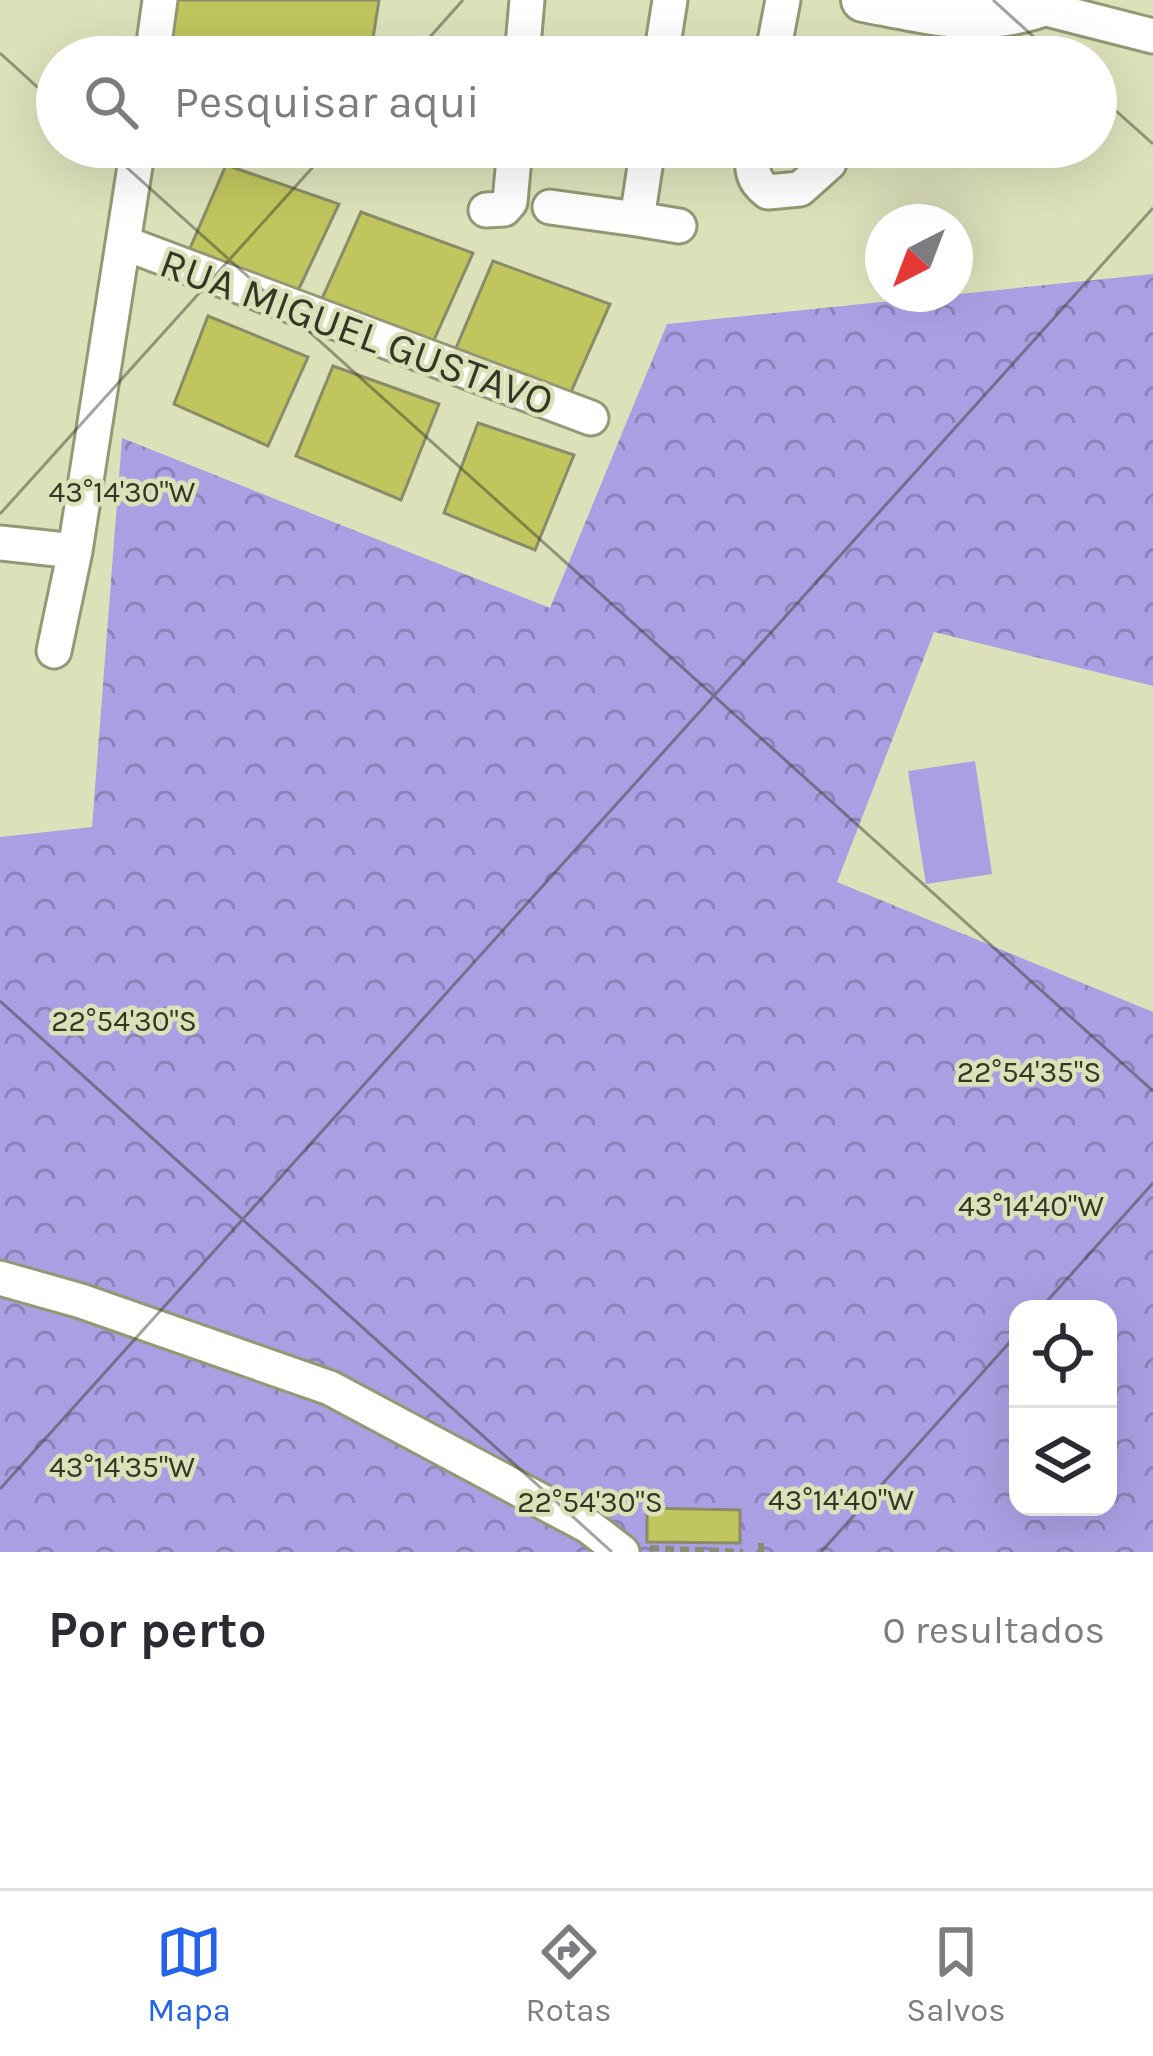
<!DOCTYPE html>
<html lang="pt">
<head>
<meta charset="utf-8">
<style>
  body { margin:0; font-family:Karla,sans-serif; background:#f2f2f3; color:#2b2b33 }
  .controls { position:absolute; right:36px; bottom:36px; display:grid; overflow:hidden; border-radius:24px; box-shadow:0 12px 48px #0002 }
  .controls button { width:108px; height:108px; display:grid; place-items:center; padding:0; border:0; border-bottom:3px solid #e1e1e2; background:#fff; color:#2b2b33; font:60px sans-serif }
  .compass { position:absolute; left:865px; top:204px; width:108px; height:108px; border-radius:50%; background:#fff; box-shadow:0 12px 48px #0002; rotate:222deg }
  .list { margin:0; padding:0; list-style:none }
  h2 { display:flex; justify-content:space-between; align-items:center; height:156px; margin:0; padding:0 48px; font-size:51px }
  h2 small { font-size:39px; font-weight:400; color:#7c7c81 }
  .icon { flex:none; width:66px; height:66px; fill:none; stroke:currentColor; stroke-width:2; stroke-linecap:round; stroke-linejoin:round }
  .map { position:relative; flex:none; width:1153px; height:1552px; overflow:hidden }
  .search { position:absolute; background:#fff; box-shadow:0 12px 48px #0002; left:36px; right:36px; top:36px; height:132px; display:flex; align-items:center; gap:30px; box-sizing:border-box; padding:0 42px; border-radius:66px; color:#7c7c81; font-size:45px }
  .sheet { height:336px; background:#fff }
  nav { display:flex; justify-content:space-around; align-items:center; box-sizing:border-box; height:168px; border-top:3px solid #e1e1e2; background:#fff; font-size:33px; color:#7c7c81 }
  nav a { display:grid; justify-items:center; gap:6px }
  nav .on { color:#2563eb }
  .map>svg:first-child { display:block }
  .forest { fill:url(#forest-crowns); fill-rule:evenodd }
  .garden { fill:#ab9fe3 }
  .building { fill:#c0c55d; stroke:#898c68; stroke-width:3 }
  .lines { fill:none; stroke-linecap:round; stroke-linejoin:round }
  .minor-casing { stroke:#959874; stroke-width:39 }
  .tertiary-casing { stroke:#959874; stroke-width:48 }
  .path { stroke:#898c71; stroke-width:6; stroke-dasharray:9 6; stroke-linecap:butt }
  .minor { stroke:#fff; stroke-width:33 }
  .tertiary { stroke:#fff; stroke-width:42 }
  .ticks { fill:none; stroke:#343626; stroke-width:3; stroke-opacity:0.45 }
  .labels { text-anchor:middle; stroke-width:9; stroke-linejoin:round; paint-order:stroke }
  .street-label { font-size:42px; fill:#343626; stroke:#dde1ba }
  .ticks-label { font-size:30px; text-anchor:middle; fill:#343626; stroke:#dde1ba; stroke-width:9; stroke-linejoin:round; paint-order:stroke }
</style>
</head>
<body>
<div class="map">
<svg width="1153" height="1552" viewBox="0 0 1153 1552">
  <defs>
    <pattern id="forest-crowns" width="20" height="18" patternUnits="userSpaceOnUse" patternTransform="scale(3)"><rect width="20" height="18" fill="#ab9fe3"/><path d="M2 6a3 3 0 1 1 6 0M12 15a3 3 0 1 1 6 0" fill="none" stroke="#8c82b8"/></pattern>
  </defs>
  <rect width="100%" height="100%" fill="#dde1ba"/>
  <path class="forest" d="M1153 274V686L934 632 837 882 1153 1012V1552H0V837L92 827 122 438 550 608 667 324ZM1018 1309H1108V1507H1018Z"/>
  <path class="garden" d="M975 761 992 874 926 884 908 771Z"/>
  <path class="building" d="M172 0H379L370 57H164Z
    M293 147H356L354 161Z
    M226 165 339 204 296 295 188 253Z
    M361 212 473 253 433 342 321 301Z
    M493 261 610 304 570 394 456 348Z
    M208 316 308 357 268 446 174 404Z
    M333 366 439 404 401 500 296 456Z
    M478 423 574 455 535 550 444 513Z
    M647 1508 740 1510V1543L647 1542Z"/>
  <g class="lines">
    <g class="minor-casing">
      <path id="minor" d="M1038 0 1039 7 1153 36
        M152 57 160 0
        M522 57 527 0
        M661 57 670 0
        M772 57 783 0
        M754 147C751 167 751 180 768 192L800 189 829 163
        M550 207 637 219 648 147
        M486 210 504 209 510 202 515 147
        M637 219 679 226
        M124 243 591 418
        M0 543 75 551
        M54 651 75 551 138 147
        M0 1278 81 1301 330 1388 588 1526 622 1552"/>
    </g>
    <g class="tertiary-casing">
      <path id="tertiary" d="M863 0C932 13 987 29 1055 0"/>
    </g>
    <path class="path" d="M650 1548 743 1552
      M761 1552V1543"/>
    <use href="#minor" class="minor"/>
    <use href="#tertiary" class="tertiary"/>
  </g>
  <path class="ticks" d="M993 0 1056 57M0 53 57 105M412 57 463 0M1096 93 1153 144M104 147 1153 1091M0 514 331 147M0 1001 612 1552M1040 1309 1153 1183M0 1489 1153 208M821 1552 1018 1333"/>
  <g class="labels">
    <g class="street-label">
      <text transform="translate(357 331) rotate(20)" y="15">RUA MIGUEL GUSTAVO</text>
    </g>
  </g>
  <g class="ticks-label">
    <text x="122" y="502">43°14'30"W</text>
    <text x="124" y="1031">22°54'30"S</text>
    <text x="1029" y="1082">22°54'35"S</text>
    <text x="1031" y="1216">43°14'40"W</text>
    <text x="122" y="1477">43°14'35"W</text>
    <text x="841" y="1510">43°14'40"W</text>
    <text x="590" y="1512">22°54'30"S</text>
  </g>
</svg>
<div class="controls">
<button><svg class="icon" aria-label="locate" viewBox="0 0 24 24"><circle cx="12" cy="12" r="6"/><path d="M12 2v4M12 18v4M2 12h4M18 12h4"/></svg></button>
<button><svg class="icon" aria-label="layers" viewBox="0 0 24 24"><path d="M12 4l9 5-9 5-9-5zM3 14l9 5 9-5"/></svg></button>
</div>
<svg class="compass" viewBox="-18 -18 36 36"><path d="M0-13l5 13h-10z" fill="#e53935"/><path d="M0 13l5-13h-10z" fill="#7c7c81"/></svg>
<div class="search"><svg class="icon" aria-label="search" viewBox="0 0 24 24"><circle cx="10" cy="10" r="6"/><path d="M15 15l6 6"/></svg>Pesquisar aqui</div>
</div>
<section class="sheet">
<h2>Por perto<small>0 resultados</small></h2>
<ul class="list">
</ul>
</section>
<nav>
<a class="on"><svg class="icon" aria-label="map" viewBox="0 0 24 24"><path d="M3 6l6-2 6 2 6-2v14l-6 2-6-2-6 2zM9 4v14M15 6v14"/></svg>Mapa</a>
<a><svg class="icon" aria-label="directions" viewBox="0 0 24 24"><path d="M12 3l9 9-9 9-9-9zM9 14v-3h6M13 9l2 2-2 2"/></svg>Rotas</a>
<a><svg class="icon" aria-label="saved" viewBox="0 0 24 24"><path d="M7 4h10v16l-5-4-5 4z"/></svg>Salvos</a>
</nav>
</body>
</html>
